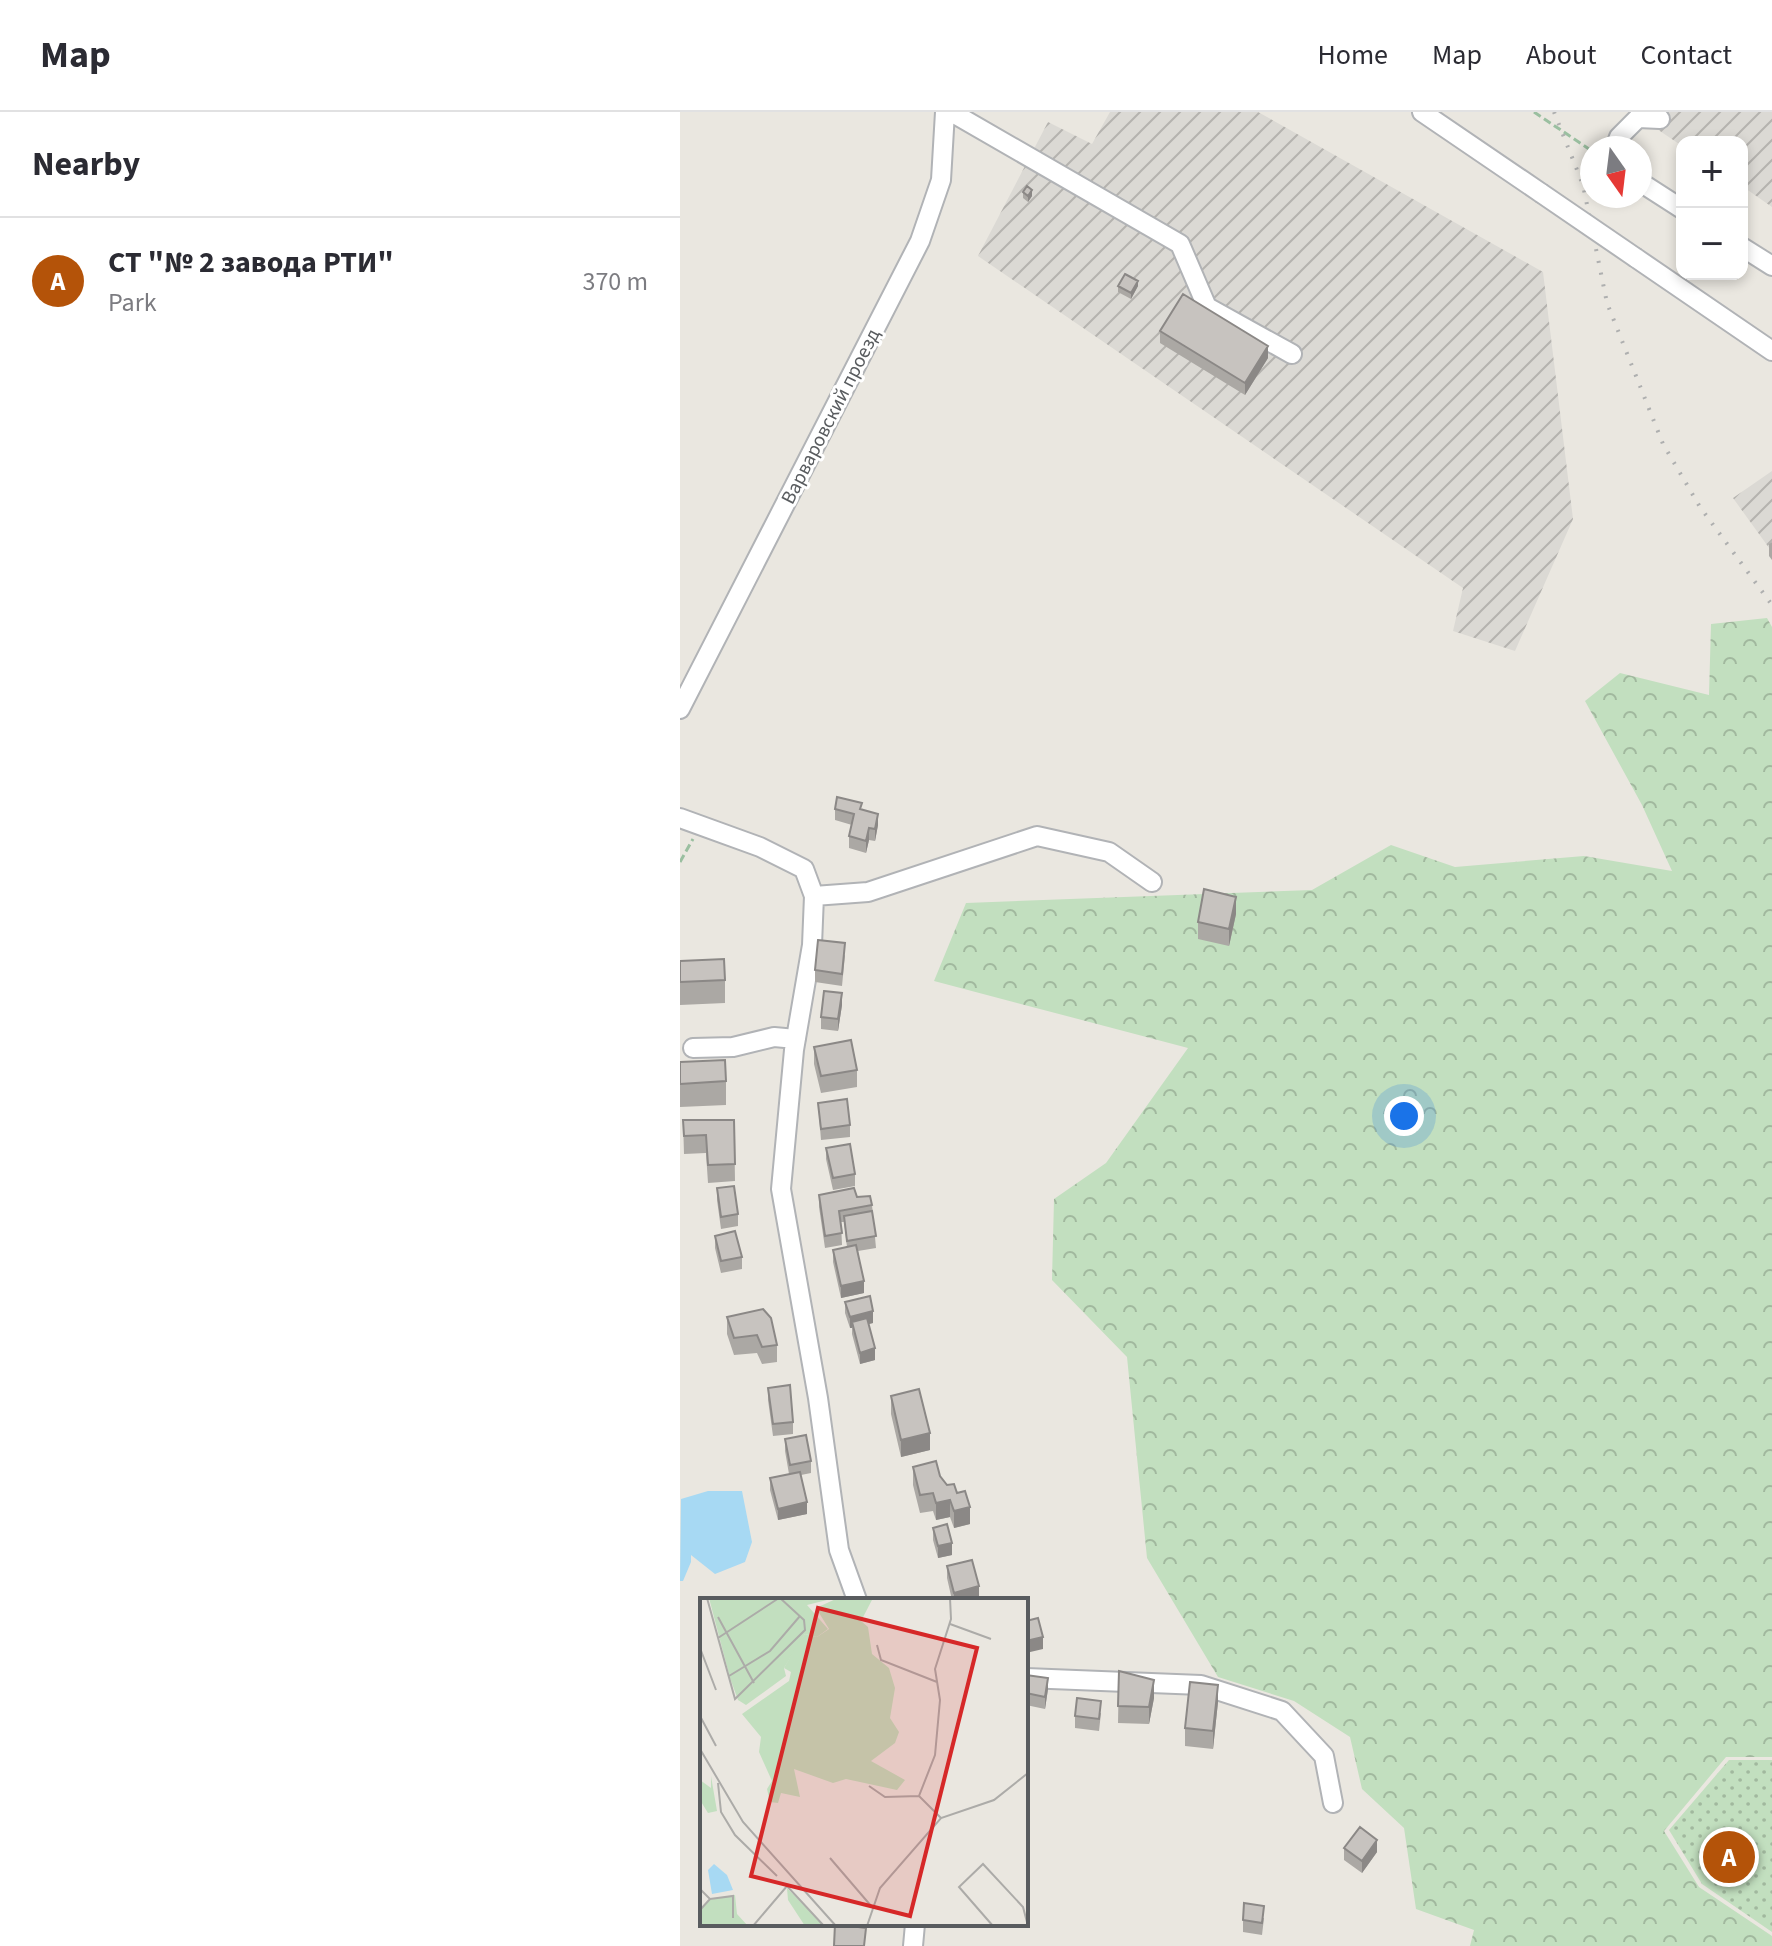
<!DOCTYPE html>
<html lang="en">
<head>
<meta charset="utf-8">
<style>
  body { margin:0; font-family:"Source Sans 3",sans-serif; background:#f7f7f7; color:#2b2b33 }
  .controls { position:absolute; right:24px; top:24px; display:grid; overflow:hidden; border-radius:16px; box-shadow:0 4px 12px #0003 }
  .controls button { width:72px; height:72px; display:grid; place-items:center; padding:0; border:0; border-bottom:2px solid #e1e1e2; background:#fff; color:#2b2b33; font:40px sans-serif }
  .compass { position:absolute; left:900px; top:24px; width:72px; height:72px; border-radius:50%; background:#fff; box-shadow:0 4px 12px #0003; rotate:166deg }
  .you { position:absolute; left:724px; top:1004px; width:28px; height:28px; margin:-20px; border:6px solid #fff; border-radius:50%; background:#1a73e8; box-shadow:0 0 0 12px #1a73e833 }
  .badge { display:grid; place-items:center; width:52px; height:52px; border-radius:50%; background:#b45309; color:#fff; font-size:26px; font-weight:700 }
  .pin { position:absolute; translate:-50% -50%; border:4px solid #fff; box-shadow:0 2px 8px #0006 }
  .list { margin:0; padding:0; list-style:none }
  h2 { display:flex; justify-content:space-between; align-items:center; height:104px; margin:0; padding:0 32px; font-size:34px }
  h2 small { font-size:26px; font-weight:400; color:#7c7c81 }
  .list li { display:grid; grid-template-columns:52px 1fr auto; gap:24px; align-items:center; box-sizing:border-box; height:128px; padding:0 32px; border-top:2px solid #e1e1e2 }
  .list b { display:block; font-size:30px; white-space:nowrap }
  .list p { margin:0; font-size:26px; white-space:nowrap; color:#7c7c81 }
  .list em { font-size:26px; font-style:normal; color:#7c7c81 }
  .map { position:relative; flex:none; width:1092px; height:1834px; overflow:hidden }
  header { display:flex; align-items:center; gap:48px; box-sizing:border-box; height:112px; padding:0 40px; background:#fff; border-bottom:2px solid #e1e1e2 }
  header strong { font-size:38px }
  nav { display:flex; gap:44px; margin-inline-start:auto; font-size:28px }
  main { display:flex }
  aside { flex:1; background:#fff }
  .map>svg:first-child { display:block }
  .industrial { fill:url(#industrial-furrows) }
  .grass { fill:url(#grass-dots) }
  .forest { fill:url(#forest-crowns) }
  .water { fill:#a7d9f3 }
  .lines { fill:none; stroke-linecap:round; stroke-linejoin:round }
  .minor-casing { stroke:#b1b3b6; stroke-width:22 }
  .path { stroke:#9abfa0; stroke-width:3; stroke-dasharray:8 4; stroke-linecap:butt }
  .minor { stroke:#fff; stroke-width:18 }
  .rail { stroke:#aeafaf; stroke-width:4; stroke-dasharray:2 10; stroke-linecap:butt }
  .minor-bridge-casing { stroke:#b1b3b6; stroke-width:22; stroke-linecap:butt }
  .minor-bridge { stroke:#fff; stroke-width:18 }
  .wall { fill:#aba8a4 }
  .shaded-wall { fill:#8b8886 }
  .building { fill:#c7c3bf; stroke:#8b8886; stroke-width:2 }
  .labels { text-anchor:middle; stroke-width:6; stroke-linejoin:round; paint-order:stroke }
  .street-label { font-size:20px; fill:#595c5f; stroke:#fff }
  .inset-road { fill:none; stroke:#acaba8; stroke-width:2 }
  .view { fill:#d62828; fill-opacity:0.15; stroke:#d62828; stroke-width:4 }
  .inset-edge { fill:none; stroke:#595c5f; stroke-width:4 }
</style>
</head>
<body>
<header>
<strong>Map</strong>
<nav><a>Home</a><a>Map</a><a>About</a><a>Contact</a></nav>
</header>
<main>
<aside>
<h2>Nearby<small></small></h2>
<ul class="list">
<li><span class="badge">A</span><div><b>СТ &quot;№ 2 завода РТИ&quot;</b><p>Park</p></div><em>370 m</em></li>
</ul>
</aside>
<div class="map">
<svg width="1092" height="1834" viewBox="0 0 1092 1834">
  <defs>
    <pattern id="industrial-furrows" width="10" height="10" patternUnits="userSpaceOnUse" patternTransform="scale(2)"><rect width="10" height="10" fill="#dbd9d4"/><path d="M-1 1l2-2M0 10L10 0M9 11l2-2" fill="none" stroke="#b5b3af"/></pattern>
    <pattern id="grass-dots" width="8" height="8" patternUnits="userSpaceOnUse" patternTransform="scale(2)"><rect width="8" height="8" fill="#c2dfbf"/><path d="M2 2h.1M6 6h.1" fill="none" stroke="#a1b89e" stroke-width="1.8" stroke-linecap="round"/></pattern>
    <pattern id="forest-crowns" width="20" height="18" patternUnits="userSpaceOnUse" patternTransform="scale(2)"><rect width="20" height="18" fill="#c2dfbf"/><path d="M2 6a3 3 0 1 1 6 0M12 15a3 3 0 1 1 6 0" fill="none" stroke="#a1b89e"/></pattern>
  </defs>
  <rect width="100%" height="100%" fill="#eae7e0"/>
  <path class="industrial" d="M430 0H578L863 160 893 407 835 539 773 519 783 476 298 144 368 10 412 32Z
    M981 0H1092V95L1062 74V30H1002V34L977 17Z
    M1092 359V440L1053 386Z"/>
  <path class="grass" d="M1049 1648H1092V1820L1022 1772 989 1718Z"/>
  <path class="forest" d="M1087 506 1092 515V1645H1046L984 1719 1019 1775 1092 1824V1834H790L794 1818 736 1797 724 1716 682 1677 670 1625 614 1589 538 1565 467 1446 447 1245 372 1168 374 1087 426 1051 508 936 254 869 286 791 632 778 711 733 775 755 904 744 992 759 962 693 905 589 940 561 1029 583 1031 512Z"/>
  <path class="water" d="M28 1379H62L72 1430 65 1450 35 1462 11 1443V1450L3 1469H0L1 1387Z"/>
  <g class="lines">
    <g class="minor-casing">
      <path id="minor" d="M271 0 500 132 527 195 612 242
        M742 0 861 81
        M935 36 939 25 958 6 980 7
        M960 70 1002 97
        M1062 135 1092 154
        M956 146 1092 239
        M0 597 240 129 261 68 265 0
        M0 706 80 735 124 757 134 784 132 833 114 938 101 1077 138 1286 159 1438 177 1488
        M134 784 188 780 357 724 429 740 472 770
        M13 936 53 935 94 925 116 927
        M346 1566 521 1573 602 1599 644 1644 653 1691
        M233 1834 235 1812"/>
    </g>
    <path class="path" d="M854 0 912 39
      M0 750 13 727"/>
    <use href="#minor" class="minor"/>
    <path class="rail" d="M874 0 903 73 927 191 983 332 1020 395 1092 493"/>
    <g class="minor-bridge-casing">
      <path id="minor-bridge" d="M861 81 956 146"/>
    </g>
    <use href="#minor-bridge" class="minor-bridge"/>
  </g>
  <path class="wall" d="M343 80 352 84 348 90 343 86Z
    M438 174H458L451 187 438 180Z
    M480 219 588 246 565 283 480 231Z
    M1092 430V448L1089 444V432Z
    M155 697 182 698 198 713 195 729 189 728 186 741 169 736V724L172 713 155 708Z
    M556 802 549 834 518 827V810Z
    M165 843 162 874 135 870V858Z
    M0 849 45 868V891L0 893Z
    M162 893 158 919 141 917V905Z
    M134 935 177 958V975L141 981 134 952Z
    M0 950 46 969V993L0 995Z
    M138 991 170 1013V1025L141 1028Z
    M3 1008H54L55 1069 28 1071 26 1041 4 1042Z
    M146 1036 175 1062V1074L153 1078 146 1047Z
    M37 1076 58 1102V1114L41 1117 37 1088Z
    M139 1083 177 1085 192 1093 196 1136 178 1139 184 1181 161 1186 153 1150V1138L167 1135 164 1110H161L162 1133 145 1136 139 1095Z
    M35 1124 62 1145V1157L41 1161 35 1136Z
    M165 1190 193 1211 188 1212 195 1248 180 1252 172 1222V1216H170L165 1201Z
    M47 1205 97 1233V1250L82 1252 77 1241 54 1243 47 1222Z
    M88 1276 113 1310V1322L93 1324 88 1288Z
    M211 1284 250 1338 221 1345 211 1302Z
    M105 1327 131 1349V1361L121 1363 127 1402 98 1408 90 1378V1366L109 1362 105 1339Z
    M233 1355 260 1364 267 1373 277 1381 290 1412 274 1416 270 1405 256 1408 253 1399 240 1401 233 1373Z
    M253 1416 272 1443 258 1446 253 1428Z
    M267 1454 299 1486 292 1488H272L267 1466Z
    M439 1559 474 1586 469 1612 438 1611Z
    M346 1563 368 1577 365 1597 346 1593Z
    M538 1590 533 1637 505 1634V1616Z
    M421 1601 419 1619 395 1616V1604Z
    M664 1736 697 1740 682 1761 664 1748Z
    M584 1806 582 1823 563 1820V1808Z"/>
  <path class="shaded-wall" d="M352 78V84L348 90V84Z
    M458 169V174L451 187V181Z
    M588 234V246L565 283V271Z
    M198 702V713L195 729V717Z
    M189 716V728L186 741V729Z
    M556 785V802L549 834V817Z
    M162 881V893L158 919V907Z
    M184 1169V1181L161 1186V1174Z
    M193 1199V1211L173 1216 172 1210V1216H170V1205Z
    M195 1236V1248L180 1252V1241Z
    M250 1321V1338L221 1345V1328Z
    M270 1388V1405L256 1408V1391Z
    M127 1390V1402L98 1408V1397Z
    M290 1395V1412L274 1416V1399Z
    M272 1431V1443L258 1446V1434Z
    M299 1474V1486L292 1488H274V1481Z
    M363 1525V1537L346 1541V1529Z
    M368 1566V1577L365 1597V1585Z
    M474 1568V1586L469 1612V1595Z
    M538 1573V1590L533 1637V1619Z
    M697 1728V1740L682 1761V1749Z"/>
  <path class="building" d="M347 74 352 78 348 84 343 80Z
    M445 162 458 169 451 181 438 174Z
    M503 182 588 234 565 271 480 219Z
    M157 685 182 691 180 697 198 702 195 717 189 716 186 729 169 724 174 702 155 697Z
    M524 777 556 785 549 817 518 810Z
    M138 828 165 831 162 862 135 858Z
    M44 847 45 868 0 870V849Z
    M144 879 162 881 158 907 141 905Z
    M171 928 177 958 141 964 134 935Z
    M45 948 46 969 0 972V950Z
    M167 987 170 1013 141 1017 138 991Z
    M3 1008H54L55 1052 28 1053 26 1023 4 1024Z
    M170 1032 175 1062 153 1066 146 1036Z
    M54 1074 58 1102 41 1105 37 1076Z
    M174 1076 177 1085 190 1084 192 1093 159 1099 162 1121 145 1124 139 1083Z
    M192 1099 196 1124 167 1129 164 1104Z
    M55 1119 62 1145 41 1149 35 1124Z
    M176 1133 184 1169 161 1174 153 1138Z
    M190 1184 193 1199 170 1205 165 1190Z
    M83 1197 91 1206 97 1233 82 1235 77 1223 54 1226 47 1205Z
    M187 1206 195 1236 180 1241 172 1210Z
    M110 1273 113 1310 93 1312 88 1276Z
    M239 1277 250 1321 221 1328 211 1284Z
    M126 1323 131 1349 110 1353 105 1327Z
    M256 1349 260 1364 267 1373 274 1372 277 1381 285 1379 290 1395 274 1399 270 1388 256 1391 253 1381 240 1383 233 1355Z
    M120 1360 127 1390 98 1397 90 1366Z
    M267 1412 272 1431 258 1434 253 1416Z
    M292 1448 299 1474 274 1481 267 1454Z
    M358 1506 363 1525 346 1529V1509Z
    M439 1559 474 1568 469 1595 438 1594Z
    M346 1563 368 1566 365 1585 346 1581Z
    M510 1570 538 1573 533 1619 505 1616Z
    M397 1586 421 1589 419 1607 395 1604Z
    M680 1715 697 1728 682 1749 664 1736Z
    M564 1791 584 1794 582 1811 563 1808Z
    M155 1812 186 1816 184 1834H154Z"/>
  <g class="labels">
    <g class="street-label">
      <text transform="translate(150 304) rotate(-63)" y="7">Варваровский проезд</text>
    </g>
  </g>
  <g transform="translate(20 1486)">
    <rect width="328" height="328" fill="#eae7e0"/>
    <path d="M9 0H135L107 7 128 31 117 39 105 36 84 70 86 78 46 107 38 102 30 80ZM35 297 37 316 48 328H0V311L9 302Z" fill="#c2dfbf"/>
    <path d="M138 0H173L161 23 168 29 172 56 189 70 195 90 190 120 199 134 195 145 171 163 205 182 197 192 146 181 133 185 94 171 100 199 81 195 78 205 70 204 67 191 72 183 59 154 61 139 42 116 89 83 91 74 84 70 97 47 105 36 117 39 129 31 116 10ZM11 178 17 213 8 215 0 202V182L11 190ZM87 290 124 328H105L88 302Z" fill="#c2dfbf"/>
    <path d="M14 266 27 277 33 292 12 296 8 272Z" fill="#a7d9f3"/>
    <path class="inset-road" d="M7 0 35 101 105 32 104 22 80 0M18 19 54 85M250 26 291 41M18 40 79 0M177 47 181 62 237 84M0 50 16 92M29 78 70 53 100 18M0 118 16 148M0 151 43 224 136 328M18 185 21 214 35 237 77 278M169 188 185 199 219 198M241 220 219 198 235 157 240 102 235 71 251 21 250 0M130 260 172 309M0 291 10 301 0 312M10 301 33 298V320M53 328 87 288 124 328M167 328 180 290 241 220 294 202 328 175M293 328 259 289 283 266 323 309 328 328"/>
    <path class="view" d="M118 10 277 50 210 318 51 278Z"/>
    <rect width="328" height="328" class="inset-edge"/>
  </g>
</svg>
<div class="controls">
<button>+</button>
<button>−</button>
</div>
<svg class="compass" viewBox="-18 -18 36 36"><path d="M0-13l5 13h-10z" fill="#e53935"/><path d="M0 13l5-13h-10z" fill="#7c7c81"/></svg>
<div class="you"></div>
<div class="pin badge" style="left:1049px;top:1745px">A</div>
</div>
</main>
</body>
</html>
